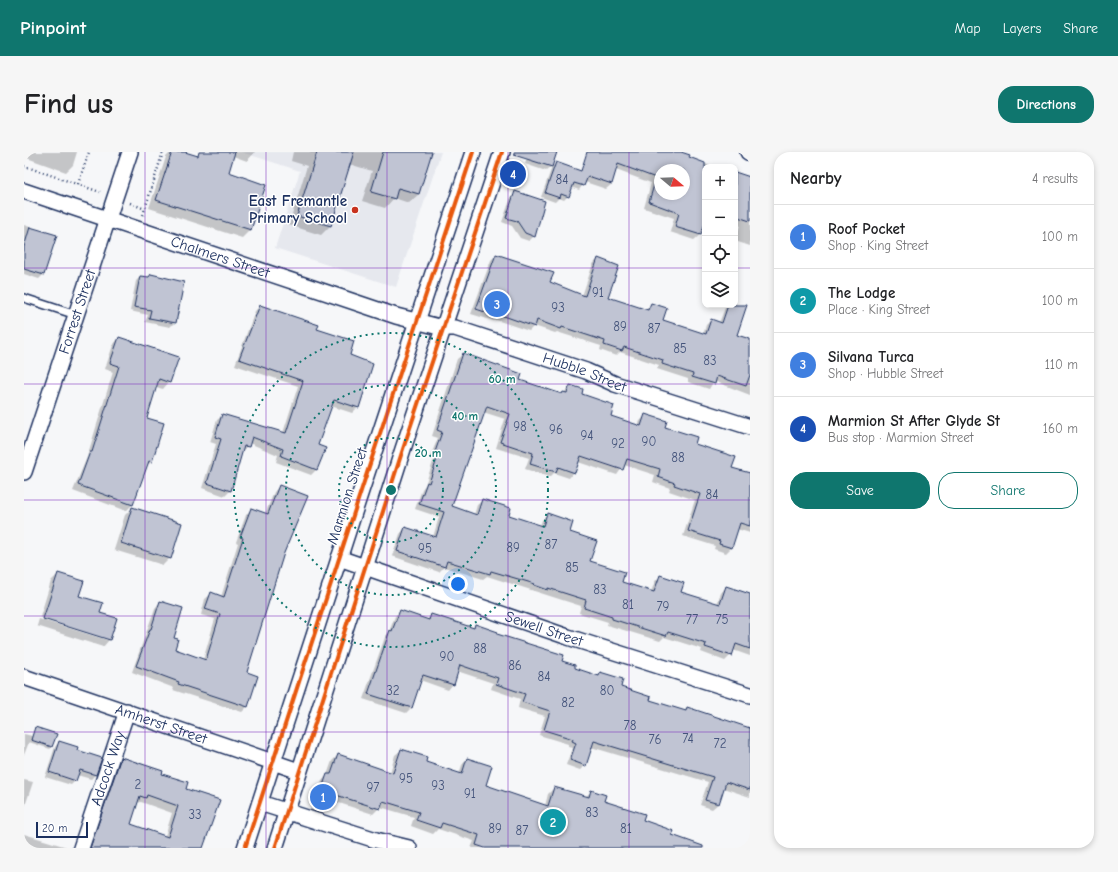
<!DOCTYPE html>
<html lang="en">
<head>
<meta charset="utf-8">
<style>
  body { margin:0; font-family:"Comic Neue",sans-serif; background:#f6f6f6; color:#202124 }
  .controls { position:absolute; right:12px; top:12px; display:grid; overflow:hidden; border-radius:8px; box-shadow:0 2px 6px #0003 }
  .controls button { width:36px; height:36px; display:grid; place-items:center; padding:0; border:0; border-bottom:1px solid #e0e0e0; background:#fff; color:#202124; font:20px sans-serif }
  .compass { position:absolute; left:630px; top:12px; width:36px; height:36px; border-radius:50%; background:#fff; box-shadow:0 2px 6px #0003; rotate:109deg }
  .scale { position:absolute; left:12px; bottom:10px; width:52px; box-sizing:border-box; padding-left:4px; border:2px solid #1b2f5e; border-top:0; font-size:11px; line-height:14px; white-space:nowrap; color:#1b2f5e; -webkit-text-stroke:3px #fff; paint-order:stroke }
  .you { position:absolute; left:434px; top:432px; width:14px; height:14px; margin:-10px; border:3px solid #fff; border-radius:50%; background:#1a73e8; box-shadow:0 0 0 6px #1a73e833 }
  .badge { display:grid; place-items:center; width:26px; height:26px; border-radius:50%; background:#0f766e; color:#fff; font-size:13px; font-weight:700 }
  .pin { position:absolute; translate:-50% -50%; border:2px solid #fff; box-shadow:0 1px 4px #0006 }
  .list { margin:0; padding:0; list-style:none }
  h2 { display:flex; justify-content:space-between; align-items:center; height:52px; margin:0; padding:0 16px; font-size:17px }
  h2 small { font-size:13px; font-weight:400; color:#757577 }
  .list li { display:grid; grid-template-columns:26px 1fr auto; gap:12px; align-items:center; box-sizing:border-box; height:64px; padding:0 16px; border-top:1px solid #e0e0e0 }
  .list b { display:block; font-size:15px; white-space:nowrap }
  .list p { margin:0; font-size:13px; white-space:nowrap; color:#757577 }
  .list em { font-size:13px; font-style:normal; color:#757577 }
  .actions { display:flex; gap:8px; padding:12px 16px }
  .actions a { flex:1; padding:9px 0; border:1px solid #0f766e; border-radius:16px; text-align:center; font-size:14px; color:#0f766e }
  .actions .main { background:#0f766e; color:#fff }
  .icon { flex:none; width:22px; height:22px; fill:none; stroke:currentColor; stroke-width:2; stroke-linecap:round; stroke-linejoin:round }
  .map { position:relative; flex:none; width:726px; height:696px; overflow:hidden; border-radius:16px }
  header { display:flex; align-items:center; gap:24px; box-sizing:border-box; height:56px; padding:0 20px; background:#0f766e; color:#fff }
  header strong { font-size:19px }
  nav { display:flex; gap:22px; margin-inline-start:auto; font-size:14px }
  .intro { display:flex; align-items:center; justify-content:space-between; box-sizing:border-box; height:96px; padding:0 24px }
  h1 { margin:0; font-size:28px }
  .button { padding:10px 18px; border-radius:16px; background:#0f766e; color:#fff; font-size:14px; font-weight:700 }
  main { display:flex; gap:24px; padding:0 24px }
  aside { flex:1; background:#fff; border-radius:16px; box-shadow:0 2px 6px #0003 }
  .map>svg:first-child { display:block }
  .built { fill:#e6e8ee }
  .shadow { fill:#0003; fill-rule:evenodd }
  .building { fill:#c0c4d3; stroke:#1b2f5e; fill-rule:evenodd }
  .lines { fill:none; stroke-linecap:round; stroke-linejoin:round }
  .service-casing { stroke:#1b2f5e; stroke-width:10 }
  .minor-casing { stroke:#1b2f5e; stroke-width:18 }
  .path { stroke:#1b2f5e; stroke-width:2.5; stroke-dasharray:1 3; stroke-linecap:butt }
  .service { stroke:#fff; stroke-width:7 }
  .minor { stroke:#fff; stroke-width:15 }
  .cycleway-casing { stroke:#fff; stroke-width:6 }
  .cycleway { stroke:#e8590c; stroke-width:4 }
  .grid { fill:none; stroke:#7b2cbf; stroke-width:1; stroke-opacity:0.55 }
  .ring { fill:none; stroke:#0f766e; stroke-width:2; stroke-dasharray:2 4 }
  .poi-dot { fill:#c8321e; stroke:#fff; stroke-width:1.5 }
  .labels { text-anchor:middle; stroke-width:3; stroke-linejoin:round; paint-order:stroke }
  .number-label { font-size:13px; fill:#44547b }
  .poi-label { font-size:15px; font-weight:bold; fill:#1b2f5e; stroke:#fff; text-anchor:end }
  .street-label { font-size:15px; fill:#1b2f5e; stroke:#fff }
  .centre { fill:#0f766e; stroke:#fff; stroke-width:2 }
  .ring-label { font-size:12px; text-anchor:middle; font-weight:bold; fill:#0f766e; stroke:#fff; stroke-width:3; stroke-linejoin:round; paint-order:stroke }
</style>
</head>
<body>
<header>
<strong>Pinpoint</strong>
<nav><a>Map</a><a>Layers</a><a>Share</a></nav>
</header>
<div class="intro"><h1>Find us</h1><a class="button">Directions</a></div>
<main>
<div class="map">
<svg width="726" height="696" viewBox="0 0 726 696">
  <rect width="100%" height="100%" fill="#f6f7f9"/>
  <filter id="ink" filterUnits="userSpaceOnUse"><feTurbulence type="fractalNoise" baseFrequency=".025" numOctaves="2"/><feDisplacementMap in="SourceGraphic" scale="8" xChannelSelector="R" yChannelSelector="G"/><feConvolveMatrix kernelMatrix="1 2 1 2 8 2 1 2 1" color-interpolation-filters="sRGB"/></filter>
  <g filter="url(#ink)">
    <path class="built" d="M217 0H417L372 135 251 96 276 19Z"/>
    <path class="shadow" d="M0 0H53L49 13 42 20 0 5Z
      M147 0H158L184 8 187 0H231L223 9 209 4 203 21 241 33 226 78 218 86 125 56 142 5Z
      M269 0H407L395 42 385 51 370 46 361 56 338 49 348 19 325 12 306 74 297 83 265 73 283 14 267 9Z
      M505 0H532L527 15 522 19 501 12Z
      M570 0H654L664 6 690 15H681V68L676 83 670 88 646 80 650 66 620 56 627 31 592 18 588 32 582 37 561 30 555 38 547 35 544 44 540 48 535 46 531 50 517 45 528 15 532 11 563 22ZM636 18H660V42H636Z
      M711 22 726 27V94L711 89 716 73 711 72Z
      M492 41 510 84 505 89 496 86 488 74 478 70 487 45Z
      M0 73 32 84 19 123 15 127 0 122Z
      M472 103 525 131 558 144 569 112 574 107 583 146 622 158 627 152 638 168 679 183 682 173 687 168 695 171 702 153 711 152 721 155 712 183 726 188V243L690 229 685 237 664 230V227L633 217 635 213 596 200 592 204 576 198 577 194 533 180 531 181 510 174 505 179 472 168 470 169 447 162 467 108Z
      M116 125 151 170 146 175 121 170 124 163 106 159 112 129Z
      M236 154 292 177 325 203 334 255 328 261 307 254 293 294V317L287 323 252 310 254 303 225 291 218 300 207 338 201 344 178 336 192 292 186 290 193 268 199 263 259 281 274 234 211 213 231 159Z
      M95 186 145 230 139 237 132 235 122 266 127 310 122 314 109 352 102 359 49 339 63 305 89 220 81 217 89 193Z
      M439 202 495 229 538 243 546 234 586 264 614 274 616 269 621 264 707 316 726 322V381L713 377 707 396 702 401 690 397 691 394 659 384 671 348 645 339 646 336 629 330 631 323 600 313 593 323 554 310 550 320 545 326 530 321 526 325 501 317 505 306 472 296 481 267 459 260 427 355 450 363 453 353 459 348 483 364 516 374 518 368 523 362 545 381 565 410 596 430 627 440 631 429 637 424 656 440 693 452 697 441 702 435 726 445V504L709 498 707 503 701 509 677 500 678 497 640 485 636 489 583 473 584 470 555 461 557 454 463 424 459 427 420 415 415 420 368 404 376 382 381 376 409 385 415 365 391 357 398 337 401 333 410 307 406 305 414 286 408 284 433 207Z
      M255 334 259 400 222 521 223 555 218 560 149 538 150 536 108 520 131 456 136 450 149 486V498L179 508 191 467 177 463 181 447 187 442 197 445 214 391 212 390 222 363 227 357 241 362 250 340Z
      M108 356 146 406 139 413 90 398 101 363Z
      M34 422 54 445 74 461 92 467 85 488 79 495 13 474 15 467 83 488V486L16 465 27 429Z
      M376 459 403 468 407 463 449 476 451 473 550 517 573 524 576 521 595 535 625 549 660 560 663 556 726 576V645L699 636 694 652 688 657 676 653 684 630 567 595 561 613 556 618 542 613 548 596 544 595V592L515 583 521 564 494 556 496 547 467 537 469 531 433 519 429 532 424 538 396 528 387 556 382 561 339 547 361 485 365 480 371 464Z
      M12 576 28 595 26 597 5 590 0 603V582L8 584Z
      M35 590 51 598 71 623 67 627 53 623 51 629 47 633 21 625 31 595Z
      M377 598 400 611 435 622 438 613 443 607 461 634 521 654 524 642 530 636 561 645 568 639 578 649 647 684 680 696H447L450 689 414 677 409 682 387 674 390 665 356 655 349 662 309 649 307 655 301 660 291 657 289 652 298 629 303 623 308 609 314 603 366 621 371 603Z
      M97 606 137 622 161 637 178 696H63L91 613ZM117 650 148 661 141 684 106 673 113 651Z
      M0 628 9 630 0 657Z
      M0 682 46 696H0Z"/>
    <path class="building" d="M148 0H161L174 4 175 0H211L205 20 242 33 227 78 132 48Z
      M293 0H330L307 74 273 64Z
      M359 0H408L395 42 374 36 371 47 347 40Z
      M490 0H533L528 15 490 3Z
      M563 0H657L666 3 665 5 681 11V71L677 83 651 75 655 61 625 50 632 26 594 12 588 32 564 24 560 34 550 31 545 45 537 42 536 46 521 41 532 10 557 19ZM636 18H660V42H636Z
      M711 20 726 25V69L711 64Z
      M491 39 521 49 511 85 501 81 493 69 482 66Z
      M6 75 33 83 20 123 0 117V95Z
      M472 102 530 121 526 130 561 144 574 106 595 114 584 145 624 158 627 151 643 156 639 168 682 182 687 167 698 171 704 153H723L713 183 726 187V223L722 234 693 224 691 232 668 225 669 222 638 212 639 208 600 195 598 199 580 193 581 189 538 175 537 177 513 168 511 175 477 163 476 165 452 157Z
      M127 122 160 130 152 171 125 166 127 158 110 155 116 124 125 125Z
      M236 153 295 173 293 177 330 189 326 203 349 212 335 256 310 248 294 293 302 296 293 318 257 304 259 297 228 285 225 295 220 294 207 339 183 331 197 287 191 285 198 262 262 281 279 229 215 207Z
      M95 185 155 205 146 231 135 227 123 266 140 271 128 310 125 309 109 353 54 333 66 300H68L95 214 86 211Z
      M439 201 498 222 496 228 538 242 539 240 543 241 546 233 559 237 558 242 590 253 587 264 617 274 621 262 643 269 641 275 673 285 671 292 712 305 708 316 726 321V374L716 371 708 396 695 392 696 389 664 379 676 342 650 333 651 331 634 325 636 317 603 307 599 318 557 304 551 321 534 315 532 320 506 312 509 301 476 290 486 262 463 254 428 354 453 363 458 347 487 356 485 363 519 374 523 361 549 370 546 380 573 389 566 409 601 420 598 430 630 440 636 423 660 431 657 440 696 452 702 434 726 442V497L712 492 708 504 681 495 682 492 644 480 642 484 588 467V465L560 456 562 448 524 436V438L510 433 511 432 467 419 466 422 423 409 421 415 373 399 381 375 412 385 420 360 395 352 403 330 405 331 415 301 411 300 418 280 413 278Z
      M255 333 284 344 260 401 223 520 234 524 224 555 154 532 155 530 112 514 126 477H127L136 449 159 456 150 486 154 487 151 497 182 508 196 462 181 457 187 440 200 445 219 386 216 385 227 356 244 362Z
      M108 355 158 371 147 407 97 391Z
      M34 421 60 429 55 444 79 451 76 461 93 466 86 488 19 467Z
      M376 458 405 468 407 462 450 476 451 472 474 480 473 482 540 503 538 509 551 513V516L575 524 576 520 599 527 597 535 627 545 626 548 662 559 663 555 726 576V638L702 630 695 652 681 648 689 625 570 589 562 614 546 608 552 591 548 589 549 587 520 578 526 559 498 550 501 542 472 532 474 526 436 513 430 533 399 523 388 556 344 542 366 478 368 479Z
      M11 575 33 582 28 595 7 588Z
      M35 589 54 595 53 598 78 606 72 623 56 618 52 629 25 620Z
      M377 597 403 605 402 610 438 622 443 606 468 614 462 633 524 654 530 635 565 645 567 638 582 643 580 649 621 662 619 668 650 679 648 683 679 694V696H461L452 693 455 683 418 671 416 676 392 668 395 660 359 649 356 657 312 643 308 655 296 651 295 645 303 622H307L314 602 369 621Z
      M97 605 139 619 138 622 164 630 162 637 196 648 179 696H66ZM123 643 154 654 144 685 107 672 116 644 122 646Z"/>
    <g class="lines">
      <g class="service-casing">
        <path id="service" d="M0 146 52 163"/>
      </g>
      <g class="minor-casing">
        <g id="minor">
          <path d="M724 0 726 1"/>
          <path id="s1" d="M0 39 372 164 419 176H431L562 219 591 232 726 275"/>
          <path id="s2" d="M0 320 106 0"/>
          <path id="s3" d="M315 406 544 485 726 543"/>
          <path id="s4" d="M0 525 275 619"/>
          <path d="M236 651 352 688 385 696"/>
          <path id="s5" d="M57 696 103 559"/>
          <path d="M221 696 337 339 449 0"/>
          <path d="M251 696 379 297 478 0"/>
        </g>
      </g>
      <path class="path" d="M0 14 76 40
        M54 32 65 0
        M106 51 121 57
        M119 63 139 0"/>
      <use href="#service" class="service"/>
      <use href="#minor" class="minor"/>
      <g class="cycleway-casing">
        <path id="cycleway" d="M221 696 337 339 449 0
          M251 696 379 297 478 0"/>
      </g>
      <use href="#cycleway" class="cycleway"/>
    </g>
  </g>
  <path class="grid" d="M121 0V696M242 0V696M363 0V696M484 0V696M605 0V696M0 116H681M711 116H726M0 232H726M0 348H726M0 464H726M0 580H726"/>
  <g class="ring">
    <circle cx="367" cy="338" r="52"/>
    <circle cx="367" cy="338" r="105"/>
    <circle cx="367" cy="338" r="157"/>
  </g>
  <circle class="poi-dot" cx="331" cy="58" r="4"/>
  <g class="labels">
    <g class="number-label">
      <text x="538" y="32">84</text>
      <text x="574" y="145">91</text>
      <text x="534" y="160">93</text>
      <text x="596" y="179">89</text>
      <text x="630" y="181">87</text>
      <text x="656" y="201">85</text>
      <text x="686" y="213">83</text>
      <text x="496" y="279">98</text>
      <text x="532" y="282">96</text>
      <text x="563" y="288">94</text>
      <text x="625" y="294">90</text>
      <text x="594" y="296">92</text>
      <text x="654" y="310">88</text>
      <text x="688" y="347">84</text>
      <text x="527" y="397">87</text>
      <text x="489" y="400">89</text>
      <text x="401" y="401">95</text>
      <text x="548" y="420">85</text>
      <text x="576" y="442">83</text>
      <text x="604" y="457">81</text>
      <text x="639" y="459">79</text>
      <text x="668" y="472">77</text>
      <text x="698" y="472">75</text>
      <text x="456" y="501">88</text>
      <text x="423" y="509">90</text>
      <text x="491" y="518">86</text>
      <text x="520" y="529">84</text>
      <text x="369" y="543">32</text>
      <text x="583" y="543">80</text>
      <text x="544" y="555">82</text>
      <text x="606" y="578">78</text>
      <text x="664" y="591">74</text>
      <text x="631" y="592">76</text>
      <text x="696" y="596">72</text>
      <text x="382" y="631">95</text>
      <text x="114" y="637">2</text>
      <text x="414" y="638">93</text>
      <text x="349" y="640">97</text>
      <text x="446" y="646">91</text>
      <text x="568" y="665">83</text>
      <text x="171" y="667">33</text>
      <text x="471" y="681">89</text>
      <text x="602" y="681">81</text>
      <text x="498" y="683">87</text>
    </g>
    <g class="poi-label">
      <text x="323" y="54">East Fremantle<tspan x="323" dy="17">Primary School</tspan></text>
    </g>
    <g class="street-label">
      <text dy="5" stroke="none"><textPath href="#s1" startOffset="207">Chalmers Street</textPath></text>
      <text dy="5" stroke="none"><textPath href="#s2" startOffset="169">Forrest Street</textPath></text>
      <text dy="5" stroke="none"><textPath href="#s1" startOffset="590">Hubble Street</textPath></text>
      <text transform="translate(323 344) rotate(-72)" y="5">Marmion Street</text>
      <text dy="5" stroke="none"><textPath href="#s3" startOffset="217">Sewell Street</textPath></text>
      <text dy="5" stroke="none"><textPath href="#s4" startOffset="145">Amherst Street</textPath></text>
      <text dy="5" stroke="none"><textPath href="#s5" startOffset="84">Adcock Way</textPath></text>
    </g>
  </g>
  <circle cx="367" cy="338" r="6" class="centre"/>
  <g class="ring-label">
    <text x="478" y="231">60 m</text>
    <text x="441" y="268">40 m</text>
    <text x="404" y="305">20 m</text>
  </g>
</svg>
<div class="controls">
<button>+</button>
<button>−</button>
<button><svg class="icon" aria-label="locate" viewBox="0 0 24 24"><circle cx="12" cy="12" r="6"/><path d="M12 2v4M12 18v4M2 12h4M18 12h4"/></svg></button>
<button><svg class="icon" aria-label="layers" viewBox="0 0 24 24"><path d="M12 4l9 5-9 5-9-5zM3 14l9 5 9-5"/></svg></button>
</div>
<svg class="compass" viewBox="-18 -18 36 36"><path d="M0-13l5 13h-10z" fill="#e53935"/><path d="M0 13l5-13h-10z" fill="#757577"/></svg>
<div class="scale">20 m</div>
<div class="you"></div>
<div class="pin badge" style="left:299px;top:645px;background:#3f7fe0">1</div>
<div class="pin badge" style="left:529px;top:670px;background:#0f9aa8">2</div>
<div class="pin badge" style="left:473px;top:152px;background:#3f7fe0">3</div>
<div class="pin badge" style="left:489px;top:22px;background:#1a4fb4">4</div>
</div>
<aside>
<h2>Nearby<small>4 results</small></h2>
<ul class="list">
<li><span class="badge" style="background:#3f7fe0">1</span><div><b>Roof Pocket</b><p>Shop · King Street</p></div><em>100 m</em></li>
<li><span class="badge" style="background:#0f9aa8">2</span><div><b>The Lodge</b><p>Place · King Street</p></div><em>100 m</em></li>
<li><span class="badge" style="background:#3f7fe0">3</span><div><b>Silvana Turca</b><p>Shop · Hubble Street</p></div><em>110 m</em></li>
<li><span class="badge" style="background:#1a4fb4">4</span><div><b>Marmion St After Glyde St</b><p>Bus stop · Marmion Street</p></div><em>160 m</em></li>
</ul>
<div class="actions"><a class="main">Save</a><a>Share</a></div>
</aside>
</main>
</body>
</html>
